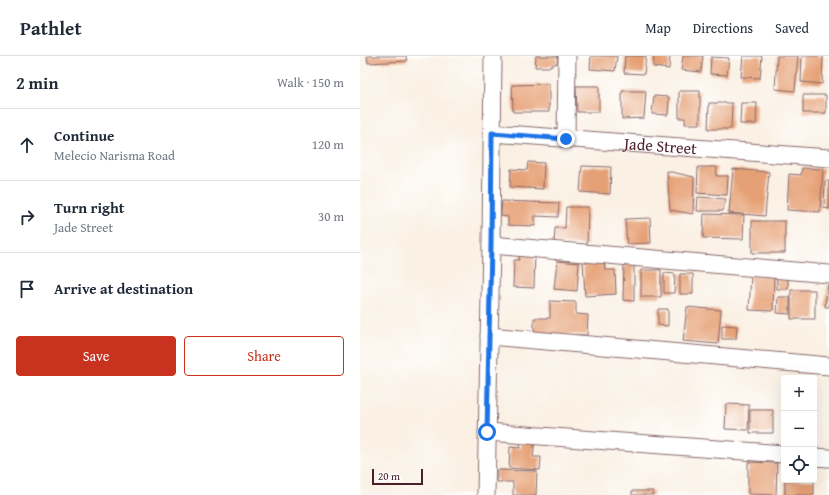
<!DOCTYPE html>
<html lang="en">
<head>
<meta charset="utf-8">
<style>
  body { margin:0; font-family:"Gentium Book Plus",serif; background:#f6f6f7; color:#1f2937 }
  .controls { position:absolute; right:12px; bottom:12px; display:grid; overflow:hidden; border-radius:4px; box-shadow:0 4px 16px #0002 }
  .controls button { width:36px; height:36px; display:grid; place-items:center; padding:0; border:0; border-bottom:1px solid #e0e1e3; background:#fff; color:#1f2937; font:20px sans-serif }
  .scale { position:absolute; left:12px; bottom:10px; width:51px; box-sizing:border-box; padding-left:4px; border:2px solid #4a1f2b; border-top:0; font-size:11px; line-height:14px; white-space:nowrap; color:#4a1f2b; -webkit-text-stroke:3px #fff; paint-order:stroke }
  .stop { position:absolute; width:12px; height:12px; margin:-9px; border:3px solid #1a73e8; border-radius:50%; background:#fff }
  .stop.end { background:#1a73e8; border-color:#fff; box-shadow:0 1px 4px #0008 }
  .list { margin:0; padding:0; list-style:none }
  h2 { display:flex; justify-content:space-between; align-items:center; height:52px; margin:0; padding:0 16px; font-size:17px }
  h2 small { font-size:13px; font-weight:400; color:#747a83 }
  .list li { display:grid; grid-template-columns:26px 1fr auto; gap:12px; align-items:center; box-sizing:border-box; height:72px; padding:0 16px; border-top:1px solid #e0e1e3 }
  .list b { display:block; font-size:15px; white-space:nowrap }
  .list p { margin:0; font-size:13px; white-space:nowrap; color:#747a83 }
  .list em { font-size:13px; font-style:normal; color:#747a83 }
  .actions { display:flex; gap:8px; padding:12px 16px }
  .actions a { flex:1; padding:9px 0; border:1px solid #c8321e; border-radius:4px; text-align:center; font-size:14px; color:#c8321e }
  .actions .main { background:#c8321e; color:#fff }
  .icon { flex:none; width:22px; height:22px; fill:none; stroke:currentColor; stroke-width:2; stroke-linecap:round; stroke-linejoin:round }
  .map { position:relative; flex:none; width:469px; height:439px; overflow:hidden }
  header { display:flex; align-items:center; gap:24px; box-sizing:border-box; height:56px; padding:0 20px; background:#fff; border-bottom:1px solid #e0e1e3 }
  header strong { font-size:19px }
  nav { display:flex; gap:22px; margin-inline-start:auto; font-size:14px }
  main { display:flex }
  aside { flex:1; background:#fff }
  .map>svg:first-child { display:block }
  .building { fill:#e6a074 }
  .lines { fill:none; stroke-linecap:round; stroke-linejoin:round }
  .street-casing { stroke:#88686b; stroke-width:19 }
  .street { stroke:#fff; stroke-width:17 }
  .route { stroke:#1a73e8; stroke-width:5 }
  .labels { text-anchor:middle; stroke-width:3.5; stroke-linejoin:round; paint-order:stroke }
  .street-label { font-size:16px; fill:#4a1f2b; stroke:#fff }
</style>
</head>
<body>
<header>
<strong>Pathlet</strong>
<nav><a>Map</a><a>Directions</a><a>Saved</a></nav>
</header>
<main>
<aside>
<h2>2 min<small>Walk · 150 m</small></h2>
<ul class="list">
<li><svg class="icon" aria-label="ahead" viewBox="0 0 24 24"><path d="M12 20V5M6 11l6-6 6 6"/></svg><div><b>Continue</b><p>Melecio Narisma Road</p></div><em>120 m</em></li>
<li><svg class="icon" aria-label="right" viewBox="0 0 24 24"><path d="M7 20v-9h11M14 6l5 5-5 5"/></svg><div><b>Turn right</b><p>Jade Street</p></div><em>30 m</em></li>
<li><svg class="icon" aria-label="arrive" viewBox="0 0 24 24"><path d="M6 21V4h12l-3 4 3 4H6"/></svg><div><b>Arrive at destination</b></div></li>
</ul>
<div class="actions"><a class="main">Save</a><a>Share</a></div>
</aside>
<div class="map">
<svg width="469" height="439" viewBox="0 0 469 439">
  <rect width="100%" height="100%" fill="#fff"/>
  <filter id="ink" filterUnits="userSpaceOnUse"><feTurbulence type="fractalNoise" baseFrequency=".025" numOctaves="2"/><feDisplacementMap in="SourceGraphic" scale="8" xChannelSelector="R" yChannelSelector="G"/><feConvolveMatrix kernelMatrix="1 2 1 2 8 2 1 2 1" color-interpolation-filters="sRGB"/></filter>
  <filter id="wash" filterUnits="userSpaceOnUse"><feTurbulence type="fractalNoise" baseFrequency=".012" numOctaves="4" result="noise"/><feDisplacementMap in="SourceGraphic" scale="16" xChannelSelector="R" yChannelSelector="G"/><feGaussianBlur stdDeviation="0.9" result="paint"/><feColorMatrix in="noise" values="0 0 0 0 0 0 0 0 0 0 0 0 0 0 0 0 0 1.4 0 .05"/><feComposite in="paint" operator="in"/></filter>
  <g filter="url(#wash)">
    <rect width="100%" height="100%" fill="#faf0e3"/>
    <g id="blocks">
      <path class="building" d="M7 0H46L47 5 8 7Z
        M176 0H198L197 7 188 11H175Z
        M231 0H257L255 15 230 13Z
        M265 0H286L284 18 264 17Z
        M294 0H310L309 13 293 11Z
        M323 0H343L341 16 321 14Z
        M383 0H402L400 22 381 21Z
        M417 0H438L435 35 415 33Z
        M442 0H463L462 28 441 26Z
        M351 1 369 2 367 19 350 18Z
        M189 28V56H153L152 29Z
        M216 30H239V56H217Z
        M262 35H286L284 62 262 63Z
        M319 35H340V68H325V62H319Z
        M443 39H466V57H443Z
        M294 40 309 41 308 59 292 58Z
        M349 47H372L371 73H348Z
        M381 47H397L396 68H380Z
        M168 106 184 107 183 133 150 131 151 113 167 114Z
        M222 110 251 111 250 138 220 136Z
        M338 111H357L356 120H368L367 139 337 137Z
        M442 112 463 113 460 156 427 154 429 118 441 119Z
        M373 113 409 116 405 160 369 157Z
        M307 115 334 121 333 158 310 154Z
        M465 125H469V153L464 152Z
        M338 141 366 143 363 155H337Z
        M142 145 199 147 198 161 175 160V170L148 169V161L141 160Z
        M206 151H228L227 189 194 188 195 172H205Z
        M344 158 384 159 383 183 343 182Z
        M290 162 291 187 267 188 265 163Z
        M392 165H425V197H392Z
        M160 197 175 198 174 232 153 231 154 204H159Z
        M244 202 245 214H255L256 238 225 240 223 203Z
        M197 205 219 207 217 235 194 233Z
        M264 206H274V245L263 244Z
        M281 214H301V241H281Z
        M304 217 315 218 314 237H304Z
        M320 218H333V238H320Z
        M391 219 414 220 413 255 389 254Z
        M417 220H428V233H417Z
        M468 228H469V251H465Z
        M431 234H455V263H431Z
        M418 241H430V258L417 257Z
        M190 245 216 246V258L228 259 227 279 174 278V262H190Z
        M327 251 361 254 358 288 323 285Z
        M298 253H308V270L298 269Z
        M362 269 377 270 376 283H362Z
        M366 348 389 349 388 374 365 373Z
        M390 354H413V377H390Z
        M161 383H175L173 401H181L180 414 149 412 150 391 160 392Z
        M388 406 417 407 416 439 388 438Z
        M137 414 177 415 176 439H153V426H137Z
        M425 424H454V439H425Z
        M272 435H293V439H272Z"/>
    </g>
  </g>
  <g filter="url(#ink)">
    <use href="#blocks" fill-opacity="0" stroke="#88686b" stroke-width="1"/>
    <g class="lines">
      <g class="street-casing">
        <g id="street">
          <path id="s1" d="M132 77 469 102"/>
          <path d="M206 83 207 0"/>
          <path d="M131 189 469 218"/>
          <path d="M129 280 469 310"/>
          <path d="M127 376 424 398"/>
          <path d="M454 401 469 402"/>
          <path d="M126 439 131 189 133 0"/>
        </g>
      </g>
      <use href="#street" class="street"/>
    </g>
  </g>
  <g class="lines" filter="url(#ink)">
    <path class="route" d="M127 376 131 189 132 77 206 83"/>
  </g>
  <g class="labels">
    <g class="street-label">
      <text dy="6" stroke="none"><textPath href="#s1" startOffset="169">Jade Street</textPath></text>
    </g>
  </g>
</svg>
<div class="controls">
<button>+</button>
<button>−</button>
<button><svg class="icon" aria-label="locate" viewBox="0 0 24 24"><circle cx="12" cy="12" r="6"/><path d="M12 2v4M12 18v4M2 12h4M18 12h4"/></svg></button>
</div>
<div class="scale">20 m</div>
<div class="stop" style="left:127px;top:376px"></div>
<div class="stop end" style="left:206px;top:83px"></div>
</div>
</main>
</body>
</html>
